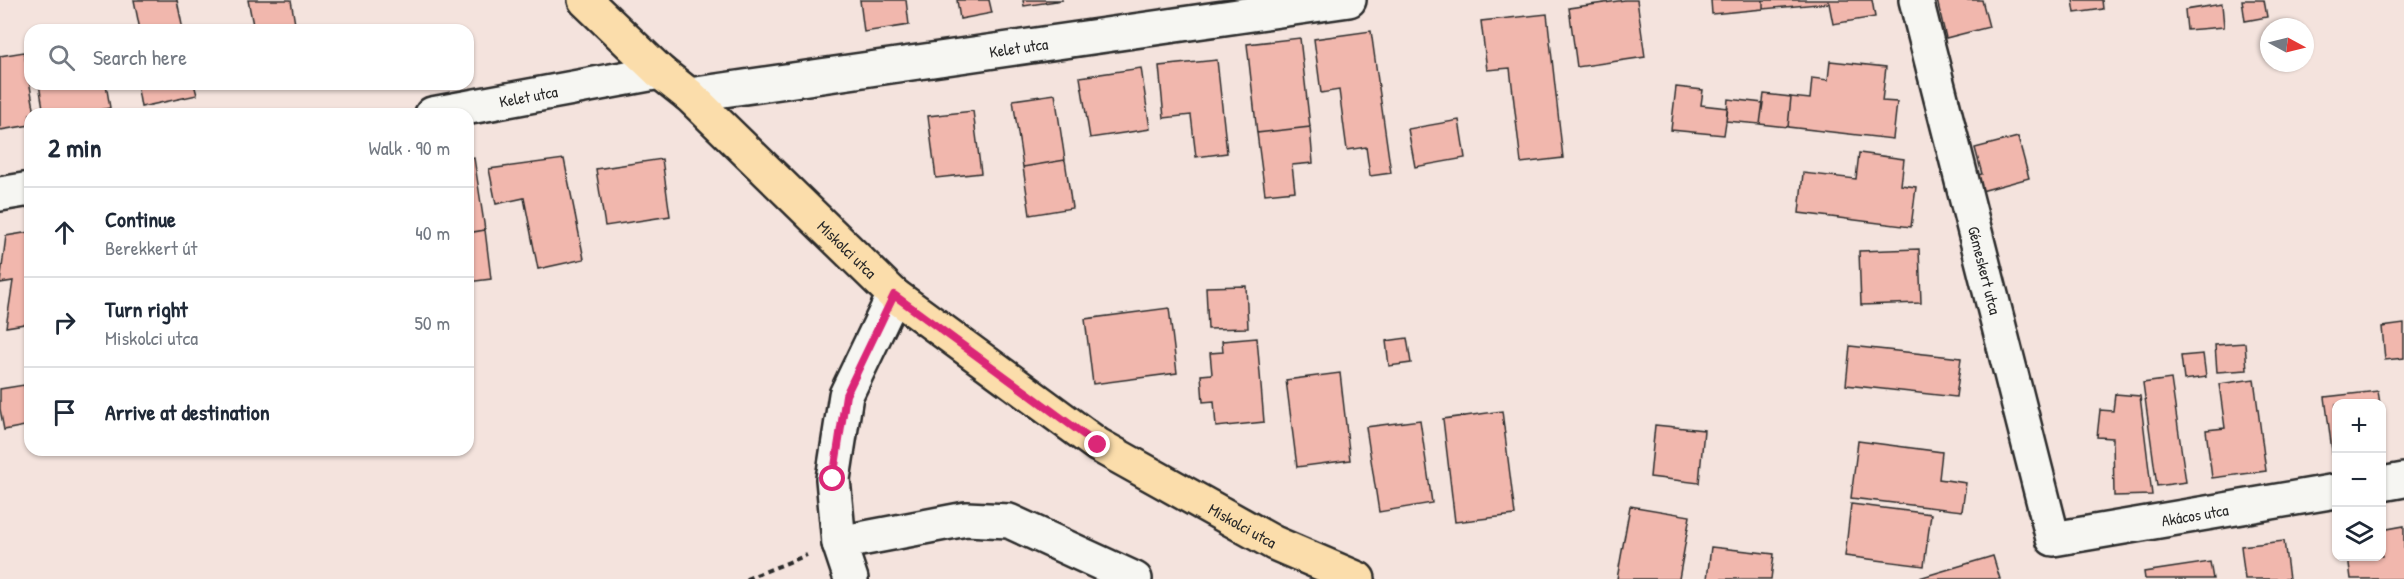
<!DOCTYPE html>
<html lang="en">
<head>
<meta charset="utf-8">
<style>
  body { margin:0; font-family:"Patrick Hand",sans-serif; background:#f6f6f7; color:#1f2937 }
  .controls { position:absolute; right:18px; bottom:18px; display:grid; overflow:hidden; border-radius:12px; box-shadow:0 2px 4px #0004 }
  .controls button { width:54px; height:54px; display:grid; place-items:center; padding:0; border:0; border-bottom:2px solid #e0e1e3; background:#fff; color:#1f2937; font:30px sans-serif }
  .compass { position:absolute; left:2260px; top:18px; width:54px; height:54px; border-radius:50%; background:#fff; box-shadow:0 2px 4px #0004; rotate:97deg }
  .stop { position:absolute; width:18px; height:18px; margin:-14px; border:4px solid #db2777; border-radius:50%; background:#fff }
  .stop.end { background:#db2777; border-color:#fff; box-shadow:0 2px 6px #0008 }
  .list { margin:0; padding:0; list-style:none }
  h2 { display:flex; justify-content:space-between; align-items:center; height:78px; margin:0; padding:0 24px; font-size:26px }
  h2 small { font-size:20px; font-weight:400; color:#747a83 }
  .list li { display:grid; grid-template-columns:39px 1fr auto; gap:18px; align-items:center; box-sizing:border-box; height:90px; padding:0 24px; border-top:2px solid #e0e1e3 }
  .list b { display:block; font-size:22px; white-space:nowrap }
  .list p { margin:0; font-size:20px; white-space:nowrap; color:#747a83 }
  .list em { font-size:20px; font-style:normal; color:#747a83 }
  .icon { flex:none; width:33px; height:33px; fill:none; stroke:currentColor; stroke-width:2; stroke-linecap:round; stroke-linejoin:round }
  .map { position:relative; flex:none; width:2404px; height:579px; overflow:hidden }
  .search { position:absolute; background:#fff; box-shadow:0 2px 4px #0004; left:24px; top:24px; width:450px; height:66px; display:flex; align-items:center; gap:15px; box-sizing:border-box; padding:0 21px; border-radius:18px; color:#747a83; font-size:22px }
  .panel { position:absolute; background:#fff; box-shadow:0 2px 4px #0004; left:24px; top:108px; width:450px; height:348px; border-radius:18px }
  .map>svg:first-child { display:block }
  .building { fill:#f1b7ad; stroke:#2b2b2b; stroke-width:1.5 }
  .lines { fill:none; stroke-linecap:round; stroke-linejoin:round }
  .minor-casing { stroke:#2b2b2b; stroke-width:38 }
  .major-casing { stroke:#2b2b2b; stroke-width:38 }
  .path { stroke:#2b2b2b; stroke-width:4; stroke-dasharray:6 4.5; stroke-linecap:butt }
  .minor { stroke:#f6f6f2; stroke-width:33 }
  .major { stroke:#fbddab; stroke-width:33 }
  .route { stroke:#db2777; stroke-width:8 }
  .labels { text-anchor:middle; stroke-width:5; stroke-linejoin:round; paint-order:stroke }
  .street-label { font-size:16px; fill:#2b2b2b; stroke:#f6f6f2 }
</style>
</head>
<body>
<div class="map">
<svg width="2404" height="579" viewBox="0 0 2404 579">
  <rect width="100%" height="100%" fill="#f4e3dd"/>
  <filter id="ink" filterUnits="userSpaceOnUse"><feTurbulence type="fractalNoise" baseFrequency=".0167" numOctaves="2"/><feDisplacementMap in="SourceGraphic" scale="12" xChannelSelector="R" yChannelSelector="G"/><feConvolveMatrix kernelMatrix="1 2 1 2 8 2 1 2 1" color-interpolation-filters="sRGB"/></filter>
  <g filter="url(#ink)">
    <path class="building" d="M134 0H177L183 30H140Z
      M248 0H291L296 30H224L253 25Z
      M860 0H906L909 25 864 32Z
      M957 0H989L992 13 960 19Z
      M1023 0H1063L1024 6Z
      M1625 0H1637L1645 57 1577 67 1569 8Z
      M1711 0H1763V9L1712 14Z
      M1763 0H1872L1875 17 1833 24 1829 3 1763 9Z
      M1937 0H1982L1989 27 1946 38Z
      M2073 0H2102L2103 9 2075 13Z
      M2242 0H2264L2267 17 2245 21Z
      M2222 4 2224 27 2187 30 2185 10Z
      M1547 14 1563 158 1521 163 1510 68 1487 70 1481 21Z
      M1371 31 1391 173 1370 176 1366 147 1347 150 1339 90 1321 93 1314 39Z
      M1300 38 1310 127 1257 133 1247 44Z
      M24 52 35 114H30V125L0 130V56Z
      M1217 60 1227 153 1196 157 1191 115 1164 118 1159 66Z
      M1830 61 1886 67 1882 101 1897 102 1893 139 1788 127 1791 97 1810 99 1812 78 1828 80Z
      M1141 68 1150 129 1090 138 1080 77Z
      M39 84H106L110 108 76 114H44Z
      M137 84H194L197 95 141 107Z
      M1676 87 1703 90 1701 105 1728 108 1724 135 1671 130Z
      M1055 94 1065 160 1023 167 1013 100Z
      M1764 94 1791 97 1788 127 1760 124Z
      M1728 99 1763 103 1760 124 1726 121Z
      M973 111 981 173 936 178 928 116Z
      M1459 120 1465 158 1415 167 1408 129Z
      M1310 127 1313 163 1292 165 1295 191 1265 194 1257 133Z
      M2018 137 2029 178 1974 193 1969 177 1982 174 1975 148Z
      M1859 153 1904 159 1901 185 1916 187 1911 227 1799 213 1803 173 1856 179Z
      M474 158 485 230 468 233V159Z
      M564 159 584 259 538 269 524 198 496 204 489 169Z
      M662 159 670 216 605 226 596 169Z
      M1065 160 1072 208 1030 215 1023 167Z
      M485 230 491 279 468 282V233Z
      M30 232V323L6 327 13 281 0 283 6 236Z
      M1919 249 1921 303 1861 305 1859 251Z
      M1246 286 1248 328 1208 329 1206 287Z
      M1169 308 1177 373 1093 384 1085 319Z
      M2404 324V358L2385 360 2382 327Z
      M1257 338 1264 422 1216 427 1214 401 1203 402 1201 375 1212 374 1210 353 1223 352 1222 341Z
      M1407 338 1411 363 1389 366 1386 341Z
      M2245 343 2247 370 2217 372 2215 345Z
      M1850 346 1961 358 1956 397 1846 385Z
      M2203 354 2206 377 2184 380 2181 356Z
      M1340 373 1350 460 1297 467 1286 380Z
      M2171 379 2186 482 2157 486 2143 383Z
      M2254 379 2266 471 2212 478 2206 430 2225 428 2219 384Z
      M24 385 30 425 4 430 0 409V389Z
      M2378 391 2380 404H2336V458H2333L2325 397Z
      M2115 394 2140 396 2152 495 2114 496 2113 438 2097 437 2100 410 2113 411Z
      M1502 411 1515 515 1455 522 1443 419Z
      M1420 420 1432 503 1379 512 1366 427Z
      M1655 425 1704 430 1699 483 1650 477Z
      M1858 441 1942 452 1939 479 1966 483 1962 511 1851 498Z
      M1851 504 1931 514 1924 566 1845 556Z
      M1630 506 1690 516 1679 579H1617Z
      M2404 526V579H2351L2348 556H2382V530Z
      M2284 541 2289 579H2245L2241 546Z
      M1711 547 1774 554 1771 579H1707Z
      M1993 556 2000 579H1916Z
      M2210 562 2213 579H2145L2144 572Z"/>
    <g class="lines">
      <g class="minor-casing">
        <g id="minor">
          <path id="s1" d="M1916 0 2053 539 2336 491"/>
          <path id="s2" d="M689 95 1349 0"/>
          <path id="s3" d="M432 114 660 72"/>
          <path d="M0 194 30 189"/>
          <path d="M2382 484 2404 480"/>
          <path d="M839 543 966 519 1009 521 1135 579"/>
          <path d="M851 579 839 543 833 479 846 395 894 295"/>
        </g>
      </g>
      <g class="major-casing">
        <g id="major">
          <path id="s4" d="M585 0 660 72 689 95 894 295 1098 445 1274 543 1358 579"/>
        </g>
      </g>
      <path class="path" d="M746 579 807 555"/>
      <use href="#minor" class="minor"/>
      <use href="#major" class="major"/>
    </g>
  </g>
  <g class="lines" filter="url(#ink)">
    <path class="route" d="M833 479 846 395 894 295 1098 445"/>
  </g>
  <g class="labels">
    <g class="street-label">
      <text dy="6" stroke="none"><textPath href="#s2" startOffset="333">Kelet utca</textPath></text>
      <text dy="6" stroke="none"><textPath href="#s3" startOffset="98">Kelet utca</textPath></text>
      <text dy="6" stroke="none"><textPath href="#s4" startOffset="362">Miskolci utca</textPath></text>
      <text dy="6" stroke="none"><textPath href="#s1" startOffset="279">Gémeskert utca</textPath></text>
      <text dy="6" stroke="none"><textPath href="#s1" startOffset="700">Akácos utca</textPath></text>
      <text dy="6" stroke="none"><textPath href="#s4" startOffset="846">Miskolci utca</textPath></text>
    </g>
  </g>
</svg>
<div class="controls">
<button>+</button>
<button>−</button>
<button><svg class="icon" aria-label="layers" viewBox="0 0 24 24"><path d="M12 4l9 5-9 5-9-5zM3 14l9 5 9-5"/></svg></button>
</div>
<svg class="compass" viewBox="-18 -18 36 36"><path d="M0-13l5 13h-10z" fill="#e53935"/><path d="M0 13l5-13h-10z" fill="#747a83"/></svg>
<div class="stop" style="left:833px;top:479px"></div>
<div class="stop end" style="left:1098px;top:445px"></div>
<div class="search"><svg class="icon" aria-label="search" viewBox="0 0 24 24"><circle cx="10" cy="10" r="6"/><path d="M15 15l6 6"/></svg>Search here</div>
<section class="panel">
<h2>2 min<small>Walk · 90 m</small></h2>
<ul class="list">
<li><svg class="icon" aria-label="ahead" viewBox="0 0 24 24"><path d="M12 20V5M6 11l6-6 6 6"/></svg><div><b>Continue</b><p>Berekkert út</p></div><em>40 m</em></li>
<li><svg class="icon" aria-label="right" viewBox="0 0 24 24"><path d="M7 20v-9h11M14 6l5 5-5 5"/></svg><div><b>Turn right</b><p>Miskolci utca</p></div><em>50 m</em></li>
<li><svg class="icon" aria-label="arrive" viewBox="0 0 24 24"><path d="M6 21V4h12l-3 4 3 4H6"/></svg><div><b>Arrive at destination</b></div></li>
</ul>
</section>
</div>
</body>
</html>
